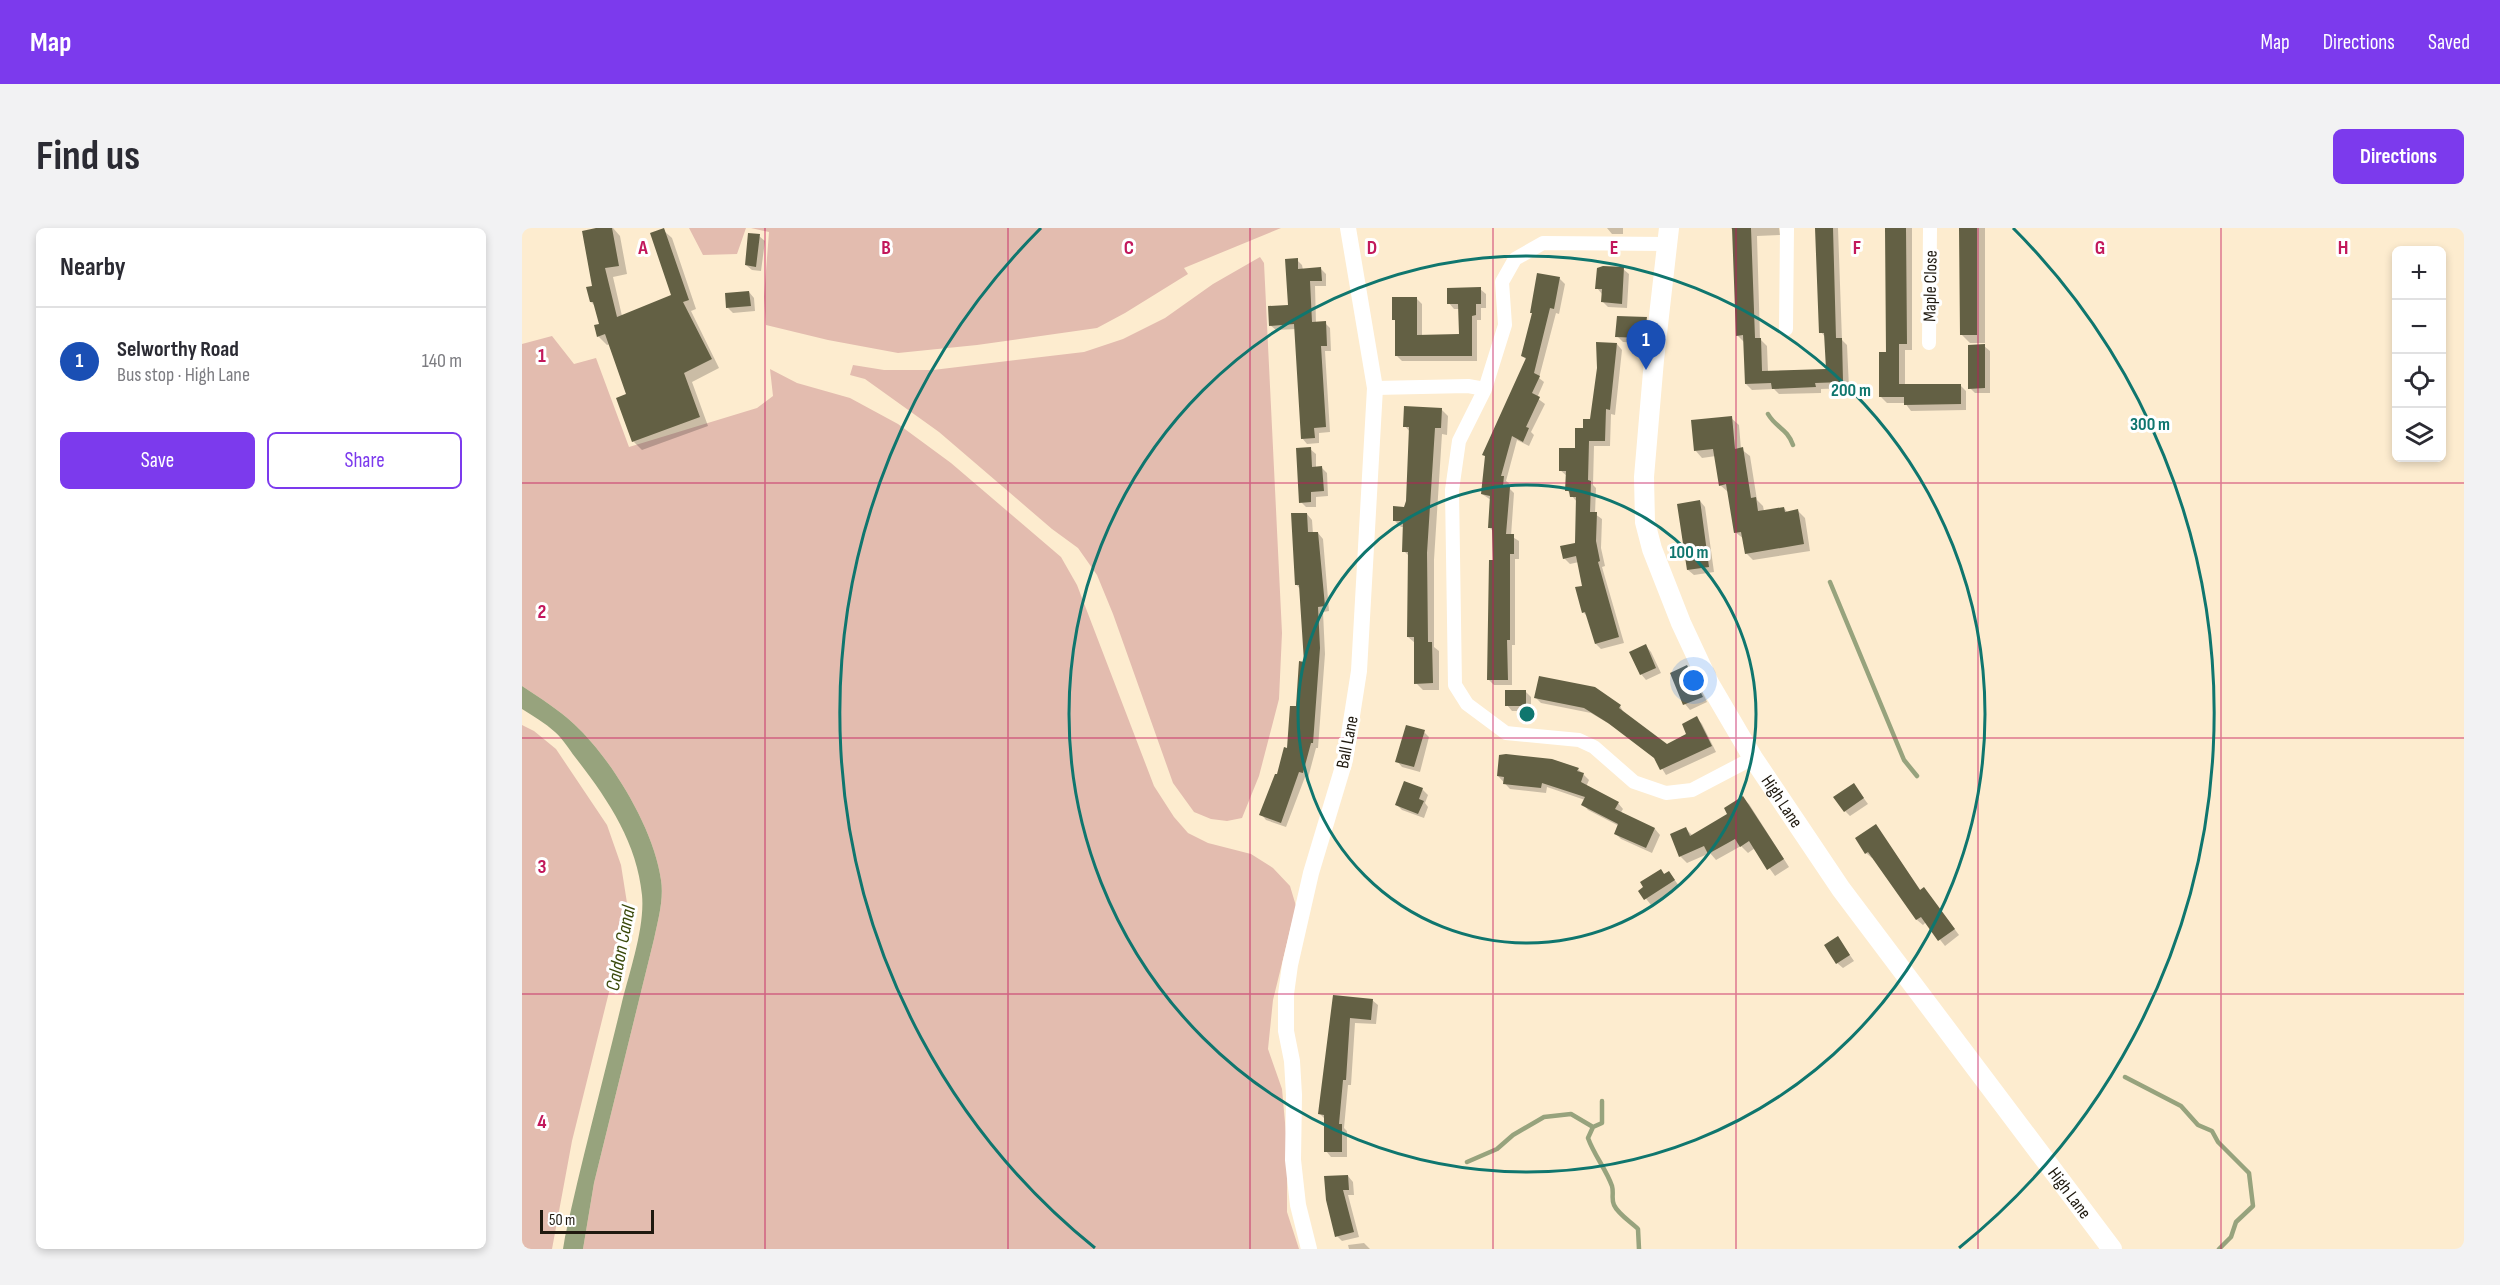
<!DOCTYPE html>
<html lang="en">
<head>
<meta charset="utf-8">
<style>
  body { margin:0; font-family:"Sofia Sans Condensed",sans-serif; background:#f2f2f3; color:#2b2b33 }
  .controls { position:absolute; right:18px; top:18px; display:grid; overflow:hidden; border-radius:9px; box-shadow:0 3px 9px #0003 }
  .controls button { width:54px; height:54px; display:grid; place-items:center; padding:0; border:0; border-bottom:2px solid #e1e1e2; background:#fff; color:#2b2b33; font:30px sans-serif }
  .scale { position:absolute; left:18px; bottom:15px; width:114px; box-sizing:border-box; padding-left:6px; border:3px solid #1f190f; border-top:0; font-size:16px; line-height:21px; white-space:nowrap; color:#1f190f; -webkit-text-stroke:4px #fff; paint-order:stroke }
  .you { position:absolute; left:1172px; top:453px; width:21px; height:21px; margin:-15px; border:4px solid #fff; border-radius:50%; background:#1a73e8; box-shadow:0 0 0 9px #1a73e833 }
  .badge { display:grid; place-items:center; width:39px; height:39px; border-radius:50%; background:#7c3aed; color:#fff; font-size:20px; font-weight:700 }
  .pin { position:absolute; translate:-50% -50px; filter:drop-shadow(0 2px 3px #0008) }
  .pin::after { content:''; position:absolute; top:32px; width:21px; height:18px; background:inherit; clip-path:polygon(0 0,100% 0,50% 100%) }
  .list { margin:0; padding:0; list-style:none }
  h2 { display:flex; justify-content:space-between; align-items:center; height:78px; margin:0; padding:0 24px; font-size:26px }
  h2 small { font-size:20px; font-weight:400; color:#7c7c81 }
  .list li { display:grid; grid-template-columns:39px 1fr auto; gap:18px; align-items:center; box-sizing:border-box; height:108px; padding:0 24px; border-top:2px solid #e1e1e2 }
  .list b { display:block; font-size:22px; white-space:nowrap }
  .list p { margin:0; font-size:20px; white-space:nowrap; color:#7c7c81 }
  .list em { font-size:20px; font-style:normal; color:#7c7c81 }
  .actions { display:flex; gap:12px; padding:18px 24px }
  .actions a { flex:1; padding:14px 0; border:2px solid #7c3aed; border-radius:9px; text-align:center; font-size:21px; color:#7c3aed }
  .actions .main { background:#7c3aed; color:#fff }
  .icon { flex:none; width:33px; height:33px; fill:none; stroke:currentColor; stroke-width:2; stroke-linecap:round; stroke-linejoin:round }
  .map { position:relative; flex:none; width:1942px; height:1021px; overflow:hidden; border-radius:9px }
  header { display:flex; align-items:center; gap:36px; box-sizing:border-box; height:84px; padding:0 30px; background:#7c3aed; color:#fff }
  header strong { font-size:28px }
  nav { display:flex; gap:33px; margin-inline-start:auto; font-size:21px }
  .intro { display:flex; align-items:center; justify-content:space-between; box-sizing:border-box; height:144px; padding:0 36px }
  h1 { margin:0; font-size:42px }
  .button { padding:15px 27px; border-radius:9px; background:#7c3aed; color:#fff; font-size:21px; font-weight:700 }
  main { display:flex; gap:36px; padding:0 36px }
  aside { flex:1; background:#fff; border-radius:9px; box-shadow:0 3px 9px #0003 }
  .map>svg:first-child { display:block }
  .green { fill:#e3bcaf }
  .water { fill:#97a37d }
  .shadow { fill:#0003 }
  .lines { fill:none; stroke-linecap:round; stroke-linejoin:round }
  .stream { stroke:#97a37d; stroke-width:4.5 }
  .building { fill:#636044 }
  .minor { stroke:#fff; stroke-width:14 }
  .tertiary { stroke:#fff; stroke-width:16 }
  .secondary { stroke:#fff; stroke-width:20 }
  .grid { fill:none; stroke:#c2185b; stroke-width:1.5; stroke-opacity:0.55 }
  .ring { fill:none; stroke:#0f766e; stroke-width:3 }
  .labels { text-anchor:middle; stroke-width:6; stroke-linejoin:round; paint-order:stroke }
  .street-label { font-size:18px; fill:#1f190f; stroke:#fff }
  .water-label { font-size:20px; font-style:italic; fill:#3a490a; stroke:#fff }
  .grid-label { font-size:20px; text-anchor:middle; font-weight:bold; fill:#c2185b; stroke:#fff; stroke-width:6; stroke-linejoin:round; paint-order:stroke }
  .centre { fill:#0f766e; stroke:#fff; stroke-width:3 }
  .ring-label { font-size:18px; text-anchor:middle; font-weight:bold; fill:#0f766e; stroke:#fff; stroke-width:6; stroke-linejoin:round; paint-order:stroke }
</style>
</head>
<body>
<header>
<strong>Map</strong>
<nav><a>Map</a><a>Directions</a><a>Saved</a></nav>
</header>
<div class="intro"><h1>Find us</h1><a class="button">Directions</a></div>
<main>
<aside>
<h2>Nearby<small></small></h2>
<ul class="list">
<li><span class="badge" style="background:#1a4fb4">1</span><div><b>Selworthy Road</b><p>Bus stop · High Lane</p></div><em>140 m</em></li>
</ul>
<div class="actions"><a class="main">Save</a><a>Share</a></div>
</aside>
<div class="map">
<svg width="1942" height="1021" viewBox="0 0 1942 1021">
  <rect width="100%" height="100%" fill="#fdeccf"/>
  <path class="green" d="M167 0H224L215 26 181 27Z
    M229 0H759L662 40 666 46 603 85 575 100 455 117 376 125 306 112 244 97 242 69 247 4Z
    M738 29 742 35 760 405 757 471 737 548 720 590 705 593 689 591 672 584 651 555 591 386 575 347 556 320 530 301 417 204 343 151 328 147 331 137 362 142H411L562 124 601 111 643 90 691 56Z
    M30 108 52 136 74 130 107 219 235 180 251 168 248 141 275 155 328 170 376 196 429 235 539 329 555 357 632 558 652 589 666 605 686 615 729 626 751 640 768 658 774 678 751 772 746 821 760 861 765 917V984L777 1021H61L72 955 132 711C136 692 142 671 139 652 132 601 90 531 52 496 37 482 18 470 0 458V116Z
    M0 497 12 503 34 521 85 597 99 637 105 675 90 752 50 913 30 1021H0Z"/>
  <path class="water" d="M0 458C18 470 37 482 52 496 90 531 132 601 139 652 142 671 136 692 132 711L72 955 61 1021H41L43 1009C60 930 81 853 100 774 108 742 123 699 120 667 115 614 85 570 53 529 47 521 41 511 33 504 23 495 11 488 0 481Z"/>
  <path class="shadow" d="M83 0H91L98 8 105 46 91 49 100 88 151 68 141 2 150 10 174 81 169 83 197 140 170 154 186 198 120 222 111 213 106 167 88 116 85 117 76 108 78 97 74 79 69 74Z
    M1101 0V6H1090L1085 0Z
    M1209 0H1257L1258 7 1235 8 1238 111 1245 118 1246 144 1305 142 1304 110 1299 104 1295 0H1316L1320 112 1325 117 1327 160 1299 161V165L1257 166 1252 161 1230 162 1224 156 1222 114 1215 107 1212 5Z
    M1365 0H1390V122H1383V158L1438 157 1444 163V182L1389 183 1383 175H1365L1359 169 1366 125Z
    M1438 0H1463V115H1448L1439 106Z
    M237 8 243 13 239 43 230 42 224 37Z
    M775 32 780 37 781 42 799 41 804 46V58H793L794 95H803L808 100 809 123H803L808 204 797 205V215L785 216 780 210 774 101 754 102 748 97 767 79Z
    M1101 41 1107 46 1105 80 1086 79 1081 74 1080 66 1075 60Z
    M1037 50 1043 56 1037 86 1034 85 1017 150 1022 154 1015 170 1023 176 1009 204 1012 207 1007 218 995 212 984 253 987 255 986 259 992 265 989 308 997 313V331H993V417H990V457H972L967 452 972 304 967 299 969 272 960 266 965 230 962 227 1005 132 1000 128Z
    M958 61 964 66V80H959V92H955V133H880L875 128V94L872 91 894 70 900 76V108L938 107V81H932L927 75Z
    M227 64 232 70 233 83 211 85 206 80Z
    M1124 91 1130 96 1127 115 1101 114 1095 108Z
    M1095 116 1100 122 1093 187 1089 186 1088 218H1072L1071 257 1074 260 1073 286 1080 291 1079 320 1083 338 1080 339 1102 415 1079 421 1074 416 1066 389 1061 384 1062 359 1057 334 1048 336 1042 330 1055 316V274L1045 262V248L1038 242 1054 222 1062 201 1069 192Z
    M1462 118 1468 123V165H1453L1448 160Z
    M919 181 926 188 925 207 920 206 912 332V419L917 423V462H901L894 455 893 415 886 409 888 329 882 323 883 299H879L872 292 883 280 885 273 888 204 883 198Z
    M1209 190 1217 197 1219 221 1228 228 1235 272 1241 278 1242 283 1262 280 1266 285 1276 283 1283 290 1288 323 1231 332 1224 325 1222 311 1213 304 1206 264 1198 257 1194 228 1180 230 1173 222Z
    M788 221 794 226V240H800L805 245 806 268 794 269V279H784L779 274Z
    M1178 273 1183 279 1192 344 1172 347 1166 342Z
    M785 286 790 292 791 306 796 305 801 311 807 383 801 384 803 426 796 520H794L786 550 783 549 764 599 744 592 739 586 766 522 784 435 778 361 774 356Z
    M1124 418 1129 424 1139 445 1124 452 1119 446Z
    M1165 439 1171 445 1185 474 1168 482 1163 476Z
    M1003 463 1009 469V483H990L985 477Z
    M1014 470 1098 478 1102 485 1145 518 1166 507 1175 490 1180 496 1194 524 1144 547 1134 531 1094 500 1069 485 1019 475Z
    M902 504 907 509 898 544 880 539 875 533Z
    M1056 541 1067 552 1064 559 1096 575 1101 581 1098 586 1133 601 1138 607 1130 625 1099 611 1093 605 1097 598 1066 582 1061 576 1063 572 1025 559 1024 565 988 561 976 548Z
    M1332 557 1346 576 1328 588 1323 583Z
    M900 561 906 567 903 575 906 579 902 590 880 582 875 577Z
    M1220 570 1227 576 1267 639 1253 648 1233 620 1226 625 1219 618 1194 632 1188 625 1165 635 1158 628 1164 601 1171 608 1208 587Z
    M1354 598 1399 663 1407 667 1437 707 1423 718 1404 694 1401 697 1395 692 1352 629 1350 630 1344 625Z
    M1139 642 1143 647 1147 644 1157 658 1129 677 1118 663Z
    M1316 710 1332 733 1321 740 1315 735Z
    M813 769 850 772 856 777 854 796 833 795 829 857H826L822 900 825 903V929H809L804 923V892L798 886Z
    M826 948 831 954 832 967H826L837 1009 820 1013 815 1008 805 972Z
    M842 1015 848 1021H827L826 1017Z"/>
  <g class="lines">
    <path class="stream" d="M1246 186C1254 200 1265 200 1271 217
      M1308 354 1382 532 1395 548
      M1603 849 1659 878 1676 897 1690 903 1696 914 1727 945 1731 978 1714 994 1709 1009 1697 1021
      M1080 873V895L1071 899 1066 910C1072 927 1084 941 1090 958 1092 965 1089 971 1092 977 1096 986 1109 994 1116 1001L1117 1021
      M945 934 975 921 991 907 1022 889 1049 886 1071 899"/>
  </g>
  <path class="building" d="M74 0H90L97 38 83 40 95 89 149 67 128 5 142 0 167 72 161 74 190 131 162 145 178 189 110 214 94 170 104 166 83 106 75 109 72 97 77 96 71 74H68L64 59 70 58 60 3Z
    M1210 0H1229L1233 110H1239L1240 143 1304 141 1302 105H1297L1293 0H1311L1314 110H1320L1321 154 1293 155 1294 159 1250 161 1249 155 1223 156 1221 107 1214 108Z
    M1363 0H1384L1385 116H1377V156H1439V176L1382 177V169H1357V124H1364Z
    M1437 0H1455V107H1438Z
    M226 5 238 6 234 39 223 37Z
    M776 30V41L799 39 800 53H788L790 94 804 93 805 118H799L804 199 792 200 793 210 779 211 772 96 747 98 746 78 766 77 763 31Z
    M1081 38 1102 39 1100 76 1079 74 1080 61H1073L1075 40Z
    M1015 45 1038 49 1032 81 1028 80 1012 145 1018 148 1010 165 1018 169 1004 199 1007 200 1001 214 990 208 979 248H982L981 258 988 259 984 306H992V326H988V412H985L986 452H965L967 332H971L970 300H966L968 268 959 266 963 228 960 227 1004 130 999 128 1010 85H1008Z
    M959 59V76H954V87L950 88V128H873V92H870V69H895V107L937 106 936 76H925V60Z
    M227 63 229 78 204 80 203 65Z
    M1095 88 1125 89 1122 110 1093 109Z
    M1074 114 1095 115 1088 182 1084 181 1083 213H1067L1066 252 1069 253 1068 284H1075L1074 313 1078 333 1076 334 1097 409 1073 416 1063 384 1060 385 1053 359 1060 358 1054 328 1041 331 1038 318 1053 315 1054 269H1048L1047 263H1043L1044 243H1037V220H1053V200H1061V191H1068L1075 140Z
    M1463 116V160L1446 161V117Z
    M882 178 920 180 919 200H913L905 325 906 414H910L911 455 892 456V409H885L886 324H880L881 293H871V278L882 279 884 273 887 199H881Z
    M1210 188 1213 221 1221 219 1229 270 1234 269 1236 283 1262 279 1263 284 1276 281 1282 316 1223 326 1219 304 1212 305 1204 256 1197 258 1191 221 1172 223 1169 192Z
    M789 219 790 239 800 238 802 263 789 264V274L777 275 774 220Z
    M1178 272 1187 339 1165 342 1155 276Z
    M769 285H785L786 304H796L803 378 796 379 798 420 791 515H789L781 545 777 544 759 595 737 587 753 546H755L762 519 765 520 768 478H774L777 433 782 434 777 357H773Z
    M1124 416 1134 440 1118 447 1107 424Z
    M1165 437 1181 469 1161 477 1148 445Z
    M1017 448 1073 459 1099 477 1097 480 1145 516 1164 506 1160 496 1175 488 1190 518 1138 542 1132 530 1086 495 1062 480 1012 470Z
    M983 462H1004V478H983Z
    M884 497 903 502 892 539 873 534Z
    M984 526 1030 531 1057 540 1055 543 1062 545 1059 554 1097 574 1093 581 1133 600 1124 620 1092 606 1096 596 1059 577 1063 569 1020 555 1019 560 981 556 982 549 975 548 977 527Z
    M882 553 901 560 897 571 902 573 896 586 873 577Z
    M1332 555 1342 570 1322 584 1311 569Z
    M1221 568 1262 631 1245 642 1227 613 1218 619 1213 611 1186 626 1182 618 1157 629 1148 606 1164 599 1168 608 1205 586 1202 580Z
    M1354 596 1398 662 1402 659 1433 701 1416 713 1399 689 1394 692 1346 624 1343 626 1333 610Z
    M1139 641 1142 646 1147 643 1153 652 1122 672 1116 663 1121 659 1118 654Z
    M1316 708 1328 727 1314 736 1302 717Z
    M811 767 851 771 849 792 828 790 824 852H821L817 896H820V924H802V887L796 886Z
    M826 947 827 962H821L832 1004 813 1009 804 972 802 948Z"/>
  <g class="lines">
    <path class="minor" d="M1146 16 1021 15 993 31 980 54 983 97 963 161 937 213 930 262 933 457 945 476 984 505 1057 512 1072 519 1112 554 1144 565 1170 562 1231 530
      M1264 101 1265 0
      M1407 115 1408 0
      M853 160 946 158 963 161"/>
    <path class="tertiary" d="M787 1021 776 977 771 932 772 867 770 833 764 803V766L768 737 789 645 823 532 837 443 853 160 826 0"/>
    <path class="secondary" id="s1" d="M1147 0 1132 132 1122 249 1123 294 1130 321 1159 395 1187 455 1231 530 1319 661 1590 1021"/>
  </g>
  <path class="grid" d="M243 0V1021M486 0V1021M728 0V1021M971 0V1021M1214 0V1021M1456 0V1021M1699 0V1021M0 255H1942M0 510H1942M0 766H1942"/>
  <g class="ring">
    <circle cx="1005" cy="486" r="229"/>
    <circle cx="1005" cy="486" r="458"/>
    <path d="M573 1020A687 687 0 0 1 519 0M1491 0A687 687 0 0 1 1437 1020"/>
  </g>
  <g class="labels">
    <g class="street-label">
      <text transform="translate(1408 58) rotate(-89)" y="6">Maple Close</text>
      <text transform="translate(825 514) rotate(-79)" y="6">Ball Lane</text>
      <text dy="6" stroke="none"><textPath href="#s1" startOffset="608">High Lane</textPath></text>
      <text dy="6" stroke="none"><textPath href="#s1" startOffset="1094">High Lane</textPath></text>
    </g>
    <g class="water-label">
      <text transform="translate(98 720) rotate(-79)" y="7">Caldon Canal</text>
    </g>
  </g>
  <g class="grid-label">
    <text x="121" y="26">A</text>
    <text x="364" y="26">B</text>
    <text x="607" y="26">C</text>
    <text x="850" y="26">D</text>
    <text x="1092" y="26">E</text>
    <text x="1335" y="26">F</text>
    <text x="1578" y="26">G</text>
    <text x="1821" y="26">H</text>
    <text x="20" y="134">1</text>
    <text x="20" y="390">2</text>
    <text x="20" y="645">3</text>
    <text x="20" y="900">4</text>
  </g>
  <circle cx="1005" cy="486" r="9" class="centre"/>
  <g class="ring-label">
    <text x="1329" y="168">200 m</text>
    <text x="1628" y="202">300 m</text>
    <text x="1167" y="330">100 m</text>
  </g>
</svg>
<div class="controls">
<button>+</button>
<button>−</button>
<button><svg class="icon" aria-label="locate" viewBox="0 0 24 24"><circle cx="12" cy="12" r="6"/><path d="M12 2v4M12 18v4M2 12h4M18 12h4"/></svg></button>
<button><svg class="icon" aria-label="layers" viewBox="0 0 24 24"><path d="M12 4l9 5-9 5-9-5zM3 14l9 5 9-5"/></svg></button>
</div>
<div class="scale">50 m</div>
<div class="you"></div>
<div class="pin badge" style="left:1124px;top:142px;background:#1a4fb4">1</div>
</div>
</main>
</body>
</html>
